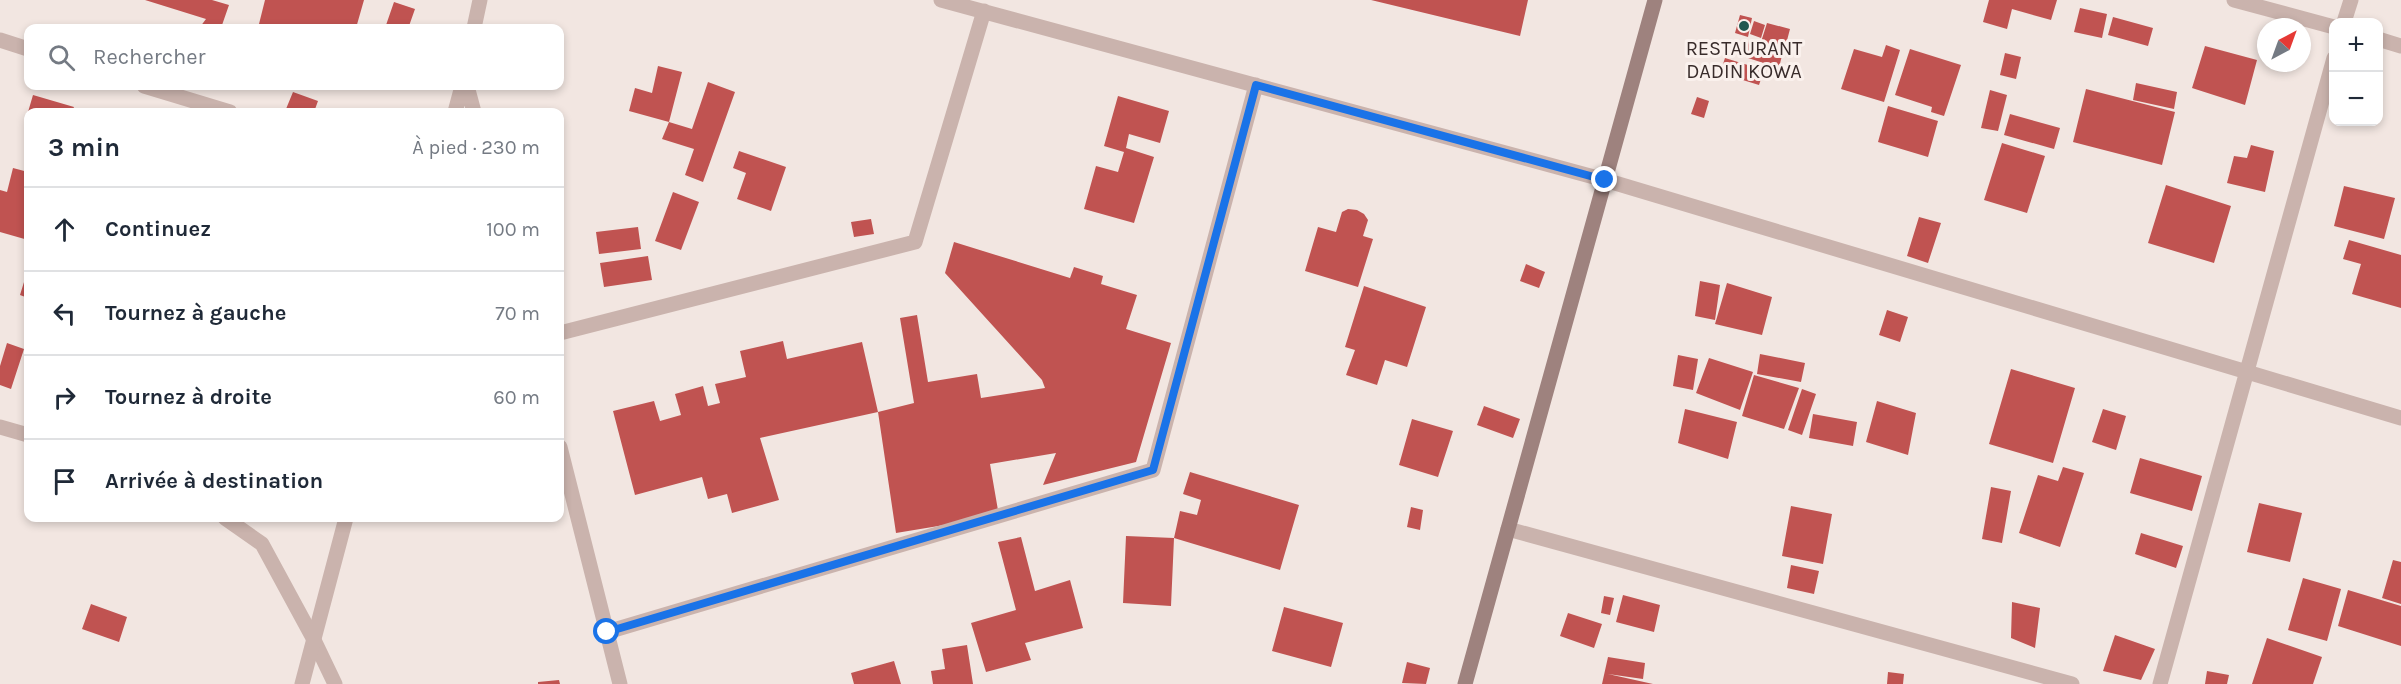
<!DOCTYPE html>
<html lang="fr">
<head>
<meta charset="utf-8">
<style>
  body { margin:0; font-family:Karla,sans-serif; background:#f6f6f7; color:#1f2937 }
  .controls { position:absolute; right:18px; top:18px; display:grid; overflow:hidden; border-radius:12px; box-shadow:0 3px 9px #0003 }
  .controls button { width:54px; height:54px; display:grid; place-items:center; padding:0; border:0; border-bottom:2px solid #e0e1e3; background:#fff; color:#1f2937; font:30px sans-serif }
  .compass { position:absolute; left:2257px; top:18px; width:54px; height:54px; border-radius:50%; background:#fff; box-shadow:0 3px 9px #0003; rotate:41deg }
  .stop { position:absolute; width:18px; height:18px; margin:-14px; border:4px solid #1a73e8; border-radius:50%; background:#fff }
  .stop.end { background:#1a73e8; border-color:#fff; box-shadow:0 2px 6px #0008 }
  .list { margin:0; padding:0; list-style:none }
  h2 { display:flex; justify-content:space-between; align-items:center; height:78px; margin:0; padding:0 24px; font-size:26px }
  h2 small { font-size:20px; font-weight:400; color:#747a83 }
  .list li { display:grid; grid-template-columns:39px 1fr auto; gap:18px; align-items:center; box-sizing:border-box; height:84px; padding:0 24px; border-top:2px solid #e0e1e3 }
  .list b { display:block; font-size:22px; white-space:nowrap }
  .list em { font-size:20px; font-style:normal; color:#747a83 }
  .icon { flex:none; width:33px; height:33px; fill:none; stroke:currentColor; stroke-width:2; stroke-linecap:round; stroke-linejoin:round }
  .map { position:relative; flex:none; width:2401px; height:684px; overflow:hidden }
  .search { position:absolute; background:#fff; box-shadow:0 3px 9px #0003; left:24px; top:24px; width:540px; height:66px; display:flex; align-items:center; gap:15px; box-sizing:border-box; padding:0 21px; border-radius:12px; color:#747a83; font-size:22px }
  .panel { position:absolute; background:#fff; box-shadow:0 3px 9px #0003; left:24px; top:108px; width:540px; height:414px; border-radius:12px }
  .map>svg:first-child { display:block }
  .building { fill:#c05351 }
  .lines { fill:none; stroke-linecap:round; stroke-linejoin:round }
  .lane { stroke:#cab3ad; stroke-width:15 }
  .street { stroke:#cab3ad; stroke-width:15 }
  .secondary { stroke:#9e827e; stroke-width:15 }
  .route { stroke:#1a73e8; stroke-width:8 }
  .poi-dot { fill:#225850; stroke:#faf1ed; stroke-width:2 }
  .labels { text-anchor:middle; stroke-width:6; stroke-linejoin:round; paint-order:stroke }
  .poi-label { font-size:20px; fill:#392c2b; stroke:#faf1ed }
</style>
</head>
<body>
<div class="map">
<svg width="2401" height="684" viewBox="0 0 2401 684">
  <rect width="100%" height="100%" fill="#f2e6e1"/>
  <path class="building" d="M145 0H212L229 5 221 28H205L200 27 206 19Z
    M265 0H364L356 28H258Z
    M1371 0H1528L1520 36Z
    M1989 0H2057L2051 20 2012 9 2007 29 1983 22Z
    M394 2 415 9 409 26 414 28H385Z
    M2080 8 2107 14 2102 38 2074 32Z
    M1740 15 1752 18 1748 37 1735 33Z
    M2113 17 2153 28 2148 46 2108 35Z
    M1754 21 1765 25 1761 38 1750 34Z
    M1767 23 1790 29 1785 48 1761 42Z
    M1749 41 1783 51 1779 68 1745 57Z
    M1886 45 1900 50 1884 102 1841 89 1854 49 1882 57Z
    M2205 46 2257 60 2245 105 2192 88Z
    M1910 49 1961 65 1944 116 1931 112 1932 107 1895 95Z
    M2005 53 2021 57 2016 79 2000 75Z
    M1725 58 1764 70 1759 85 1720 73Z
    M658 66 682 72 669 122 692 129 708 82 735 92 703 182 685 175 694 149 662 139 669 122 629 111 635 88 652 93Z
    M2136 83 2177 92 2174 109 2133 100Z
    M2086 89 2175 112 2162 165 2073 142Z
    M1990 90 2007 95 1998 131 1981 128Z
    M293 92 318 101 314 112H295L286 109Z
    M33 95 74 107 72 112H28Z
    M1118 96 1169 111 1160 143 1129 134 1126 148 1154 157 1134 223 1084 209 1096 166 1118 172 1124 152 1104 146Z
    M1697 97 1709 101 1704 118 1691 114Z
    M1888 106 1938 121 1928 157 1878 142Z
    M2010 114 2060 128 2054 149 2004 135Z
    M2002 143 2045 156 2027 213 1984 200Z
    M2251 145 2274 151 2265 192 2227 183 2234 156 2247 158Z
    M739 151 786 167 771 211 737 199 746 173 733 168Z
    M13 168 28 172V240L0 232V190L7 192Z
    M2166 185 2231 206 2214 263 2148 243Z
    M2344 186 2395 198 2384 239 2334 226Z
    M673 192 699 202 681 250 655 241Z
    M1348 209 1357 210 1364 214 1368 220 1363 236 1373 239 1358 287 1305 271 1318 227 1336 232 1342 212Z
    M1919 217 1941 223 1928 263 1907 256Z
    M871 219 874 234 854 237 851 222Z
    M638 227 641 249 599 254 596 232Z
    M2349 240 2401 255V308L2352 294 2361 264 2343 259Z
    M954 242 1070 278 1074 267 1103 276 1101 284 1137 295 1126 329 1171 343 1136 462 1043 485 1056 453 990 464 999 516 896 533 878 412 914 403 900 318 917 315 928 382 977 374 981 398 1045 388 1042 380 945 273Z
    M648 256 652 280 604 287 600 263Z
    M1526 264 1545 272 1539 288 1520 281Z
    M28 269V298L20 295Z
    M1700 281 1720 285 1715 320 1695 316Z
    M1727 283 1772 297 1762 335 1715 324Z
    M1364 286 1426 307 1407 367 1385 360 1377 385 1346 375 1355 350 1345 347Z
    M1887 310 1908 317 1900 342 1879 335Z
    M783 341 787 359 862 342 878 412 760 438 779 500 732 513 727 494 708 499 702 477 635 495 613 411 654 401 660 421 681 415 675 394 703 386 708 406 720 403 715 384 746 377 740 351Z
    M7 343 24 349 11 389 0 385V366Z
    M1760 354 1805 363 1801 382 1757 374Z
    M1678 355 1698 359 1693 390 1673 386Z
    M1709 358 1753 372 1740 410 1696 393Z
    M2011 369 2075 388 2053 463 1989 444Z
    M1754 375 1799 388 1784 429 1742 416Z
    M1802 389 1816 394 1802 435 1788 430Z
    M1877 401 1916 413 1908 455 1866 442Z
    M1484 406 1520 419 1513 438 1477 425Z
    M1685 409 1737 422 1728 459 1678 443Z
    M2103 409 2126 416 2116 450 2092 442Z
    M1813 414 1857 422 1853 446 1809 438Z
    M1412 419 1453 431 1438 477 1399 465Z
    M2140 458 2202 476 2192 511 2130 493Z
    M2063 467 2084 473 2060 547 2019 533 2038 475 2058 481Z
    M1190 472 1299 505 1280 570 1174 538 1180 511 1197 515 1201 500 1183 494Z
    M1991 487 2011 491 2002 543 1982 539Z
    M2259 503 2302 513 2290 562 2247 552Z
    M1791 506 1832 514 1823 564 1782 556Z
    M1411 507 1423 510 1420 530 1407 527Z
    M2141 533 2183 546 2176 568 2135 554Z
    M1126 536 1174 538 1171 606 1123 603Z
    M1021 537 1035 591 1070 580 1083 628 1025 643 1031 660 986 672 971 623 1016 610 998 542Z
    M2393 560 2401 562V604L2382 598Z
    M1791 565 1819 571 1814 594 1787 588Z
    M2303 578 2341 589 2327 641 2288 630Z
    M2348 590 2401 606V646L2338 626Z
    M1623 595 1660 605 1654 632 1616 622Z
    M1604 596 1614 598 1610 615 1601 613Z
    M2012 602 2040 608 2035 648 2011 638Z
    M91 604 127 617 119 642 82 629Z
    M1284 607 1343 623 1331 667 1272 651Z
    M1568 613 1602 624 1594 648 1560 636Z
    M2115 635 2155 649 2141 680 2103 671Z
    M2267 638 2322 657 2313 684H2252Z
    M967 645 973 684H933L931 671 945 669 942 649Z
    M1608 657 1645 663 1643 679 1608 674 1653 684H1602Z
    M894 661 901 684H854L851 673Z
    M1407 662 1430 668 1426 684 1402 683Z
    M2207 671 2229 675 2227 684H2205Z
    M1888 672 1904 674 1903 684H1887Z
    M559 680 560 684H538V682Z"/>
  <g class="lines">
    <path class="lane" d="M0 427 28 435
      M225 518 262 544 313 638 335 684"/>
    <path class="street" d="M941 0 1605 180 2401 418
      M2234 0 2334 27
      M2344 22 2351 0
      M474 28 480 0
      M2378 39 2401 46
      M0 40 28 49
      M144 86 230 112
      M467 86 474 112
      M455 112 462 86
      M560 333 915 242 984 11
      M560 447 620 684
      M1508 529 2072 684
      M607 632 1153 470 1256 85
      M302 684 346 518
      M2160 684 2334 58"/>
    <path class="secondary" d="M1465 684 1655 0"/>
  </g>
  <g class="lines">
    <path class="route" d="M607 632 1153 470 1256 85 1605 180"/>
  </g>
  <circle class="poi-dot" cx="1744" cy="26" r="6"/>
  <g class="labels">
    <g class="poi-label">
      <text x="1744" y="55">RESTAURANT<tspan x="1744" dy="23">DADIN KOWA</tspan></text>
    </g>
  </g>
</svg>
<div class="controls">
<button>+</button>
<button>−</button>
</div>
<svg class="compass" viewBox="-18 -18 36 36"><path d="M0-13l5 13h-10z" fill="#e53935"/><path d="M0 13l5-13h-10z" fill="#747a83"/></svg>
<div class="stop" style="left:607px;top:632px"></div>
<div class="stop end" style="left:1605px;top:180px"></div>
<div class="search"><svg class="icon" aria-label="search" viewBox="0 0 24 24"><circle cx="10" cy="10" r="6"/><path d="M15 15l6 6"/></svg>Rechercher</div>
<section class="panel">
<h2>3 min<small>À pied · 230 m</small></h2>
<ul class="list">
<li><svg class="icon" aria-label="ahead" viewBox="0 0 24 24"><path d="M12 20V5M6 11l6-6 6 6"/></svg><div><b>Continuez</b></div><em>100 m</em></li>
<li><svg class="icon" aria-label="left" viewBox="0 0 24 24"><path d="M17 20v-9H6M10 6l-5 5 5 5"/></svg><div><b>Tournez à gauche</b></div><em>70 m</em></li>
<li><svg class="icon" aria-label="right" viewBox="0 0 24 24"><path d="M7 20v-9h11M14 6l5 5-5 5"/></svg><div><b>Tournez à droite</b></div><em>60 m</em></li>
<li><svg class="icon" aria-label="arrive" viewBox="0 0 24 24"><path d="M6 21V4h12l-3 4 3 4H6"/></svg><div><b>Arrivée à destination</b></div></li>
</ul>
</section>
</div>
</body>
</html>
